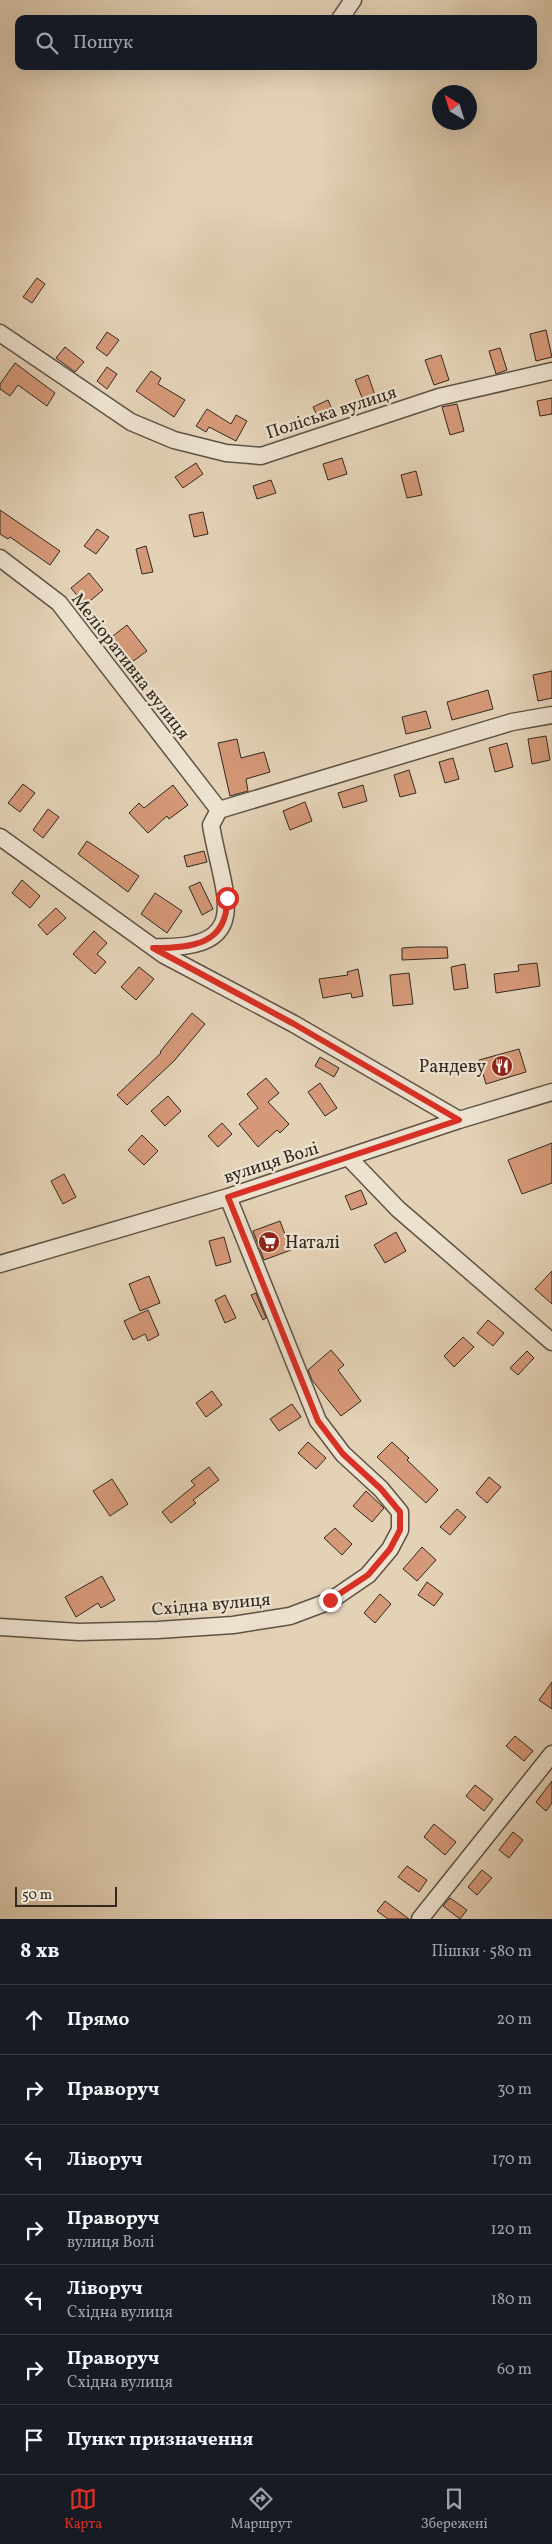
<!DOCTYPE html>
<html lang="uk">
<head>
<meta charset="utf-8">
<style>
  body { margin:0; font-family:Vollkorn,serif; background:#20242c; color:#f1f3f6 }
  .compass { position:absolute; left:432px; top:85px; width:45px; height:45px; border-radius:50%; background:#171b24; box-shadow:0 5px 20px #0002; rotate:322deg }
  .scale { position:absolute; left:15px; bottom:12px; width:102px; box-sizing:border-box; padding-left:5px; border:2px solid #31291e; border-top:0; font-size:14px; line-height:18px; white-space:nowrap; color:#31291e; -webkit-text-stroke:4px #ede2d0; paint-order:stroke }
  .stop { position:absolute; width:15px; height:15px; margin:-11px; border:4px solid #d93025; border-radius:50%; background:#fff }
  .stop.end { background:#d93025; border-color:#fff; box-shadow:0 1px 5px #0008 }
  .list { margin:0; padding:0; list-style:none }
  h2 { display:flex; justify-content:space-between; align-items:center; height:65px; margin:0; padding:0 20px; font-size:21px }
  h2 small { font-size:16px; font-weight:400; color:#9ea1a6 }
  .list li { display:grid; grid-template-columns:32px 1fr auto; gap:15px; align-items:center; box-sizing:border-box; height:70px; padding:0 20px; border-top:1px solid #363941 }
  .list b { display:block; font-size:19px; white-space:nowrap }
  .list p { margin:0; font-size:16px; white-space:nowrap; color:#9ea1a6 }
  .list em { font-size:16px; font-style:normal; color:#9ea1a6 }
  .icon { flex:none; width:28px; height:28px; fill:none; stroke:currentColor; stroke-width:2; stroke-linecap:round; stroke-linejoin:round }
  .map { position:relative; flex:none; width:552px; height:1919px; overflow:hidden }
  .search { position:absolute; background:#171b24; box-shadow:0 5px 20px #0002; left:15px; right:15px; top:15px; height:55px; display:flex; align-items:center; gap:12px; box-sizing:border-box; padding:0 18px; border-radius:10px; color:#9ea1a6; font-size:19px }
  .sheet { height:555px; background:#171b24 }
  nav { display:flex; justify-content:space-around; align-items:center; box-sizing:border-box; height:70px; border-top:1px solid #363941; background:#171b24; font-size:14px; color:#9ea1a6 }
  nav a { display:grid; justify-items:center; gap:2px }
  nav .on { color:#d93025 }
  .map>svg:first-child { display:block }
  .building { fill:#d59878; stroke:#31291e }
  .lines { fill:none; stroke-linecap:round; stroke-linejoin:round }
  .minor-casing { stroke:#5e5344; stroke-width:19 }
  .minor { stroke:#ede2d0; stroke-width:16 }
  .route { stroke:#d93025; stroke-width:6 }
  .labels { text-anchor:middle; stroke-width:4.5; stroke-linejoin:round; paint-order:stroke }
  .street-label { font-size:18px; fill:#31291e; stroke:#ede2d0 }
  .poi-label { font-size:18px; fill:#31291e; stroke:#ede2d0; text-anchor:end }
</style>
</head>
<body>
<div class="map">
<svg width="552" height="1919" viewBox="0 0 552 1919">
  <rect width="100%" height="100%" fill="#e4d2b7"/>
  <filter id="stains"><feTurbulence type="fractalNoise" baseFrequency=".004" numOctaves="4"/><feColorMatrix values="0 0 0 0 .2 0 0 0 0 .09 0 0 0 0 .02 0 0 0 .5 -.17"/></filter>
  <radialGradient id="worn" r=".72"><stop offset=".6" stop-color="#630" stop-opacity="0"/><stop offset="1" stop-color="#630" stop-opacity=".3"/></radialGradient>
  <path class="building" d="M37 278 45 284 32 303 23 297Z
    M546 330 552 357 536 361 530 334Z
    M107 332 119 340 107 356 96 348Z
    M65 347 84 362 75 372 56 358Z
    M500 348 507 370 496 374 489 351Z
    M441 355 449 380 434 385 425 360Z
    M15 363 55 393 47 406 18 385 10 396 0 389V384Z
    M107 367 117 374 107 389 97 381Z
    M151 371 161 378 158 384 185 400 174 417 136 391Z
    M368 375 377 401 365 405 355 380Z
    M552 398V414L540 416 537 401Z
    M328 400 335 416 321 423 313 407Z
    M457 404 464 431 450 435 442 407Z
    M207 409 231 424 236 415 247 421 236 441 209 427 206 432 196 426Z
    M342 458 347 474 328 480 323 464Z
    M196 463 203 474 183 488 175 477Z
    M416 471 422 495 407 498 401 475Z
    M271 480 276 493 257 499 253 486Z
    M0 510 60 551 50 565 10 537 8 539 0 534Z
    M203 512 208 534 194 537 189 515Z
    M97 529 109 537 96 554 84 546Z
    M146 546 153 572 142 574 136 549Z
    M89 573 103 590 85 605 71 588Z
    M127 625 147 651 128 665 109 639Z
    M552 671V698L538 701 533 675Z
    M488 690 493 709 452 720 447 702Z
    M426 711 431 728 406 734 402 717Z
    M546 736 550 760 532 764 528 739Z
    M237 739 241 758 264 752 270 772 246 779 248 791 230 796 218 743Z
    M507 743 513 767 495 772 489 748Z
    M453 758 459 779 445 783 439 762Z
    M409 770 416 793 400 797 394 775Z
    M23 784 35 793 20 812 8 803Z
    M173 785 188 805 169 819 167 816 148 833 129 813 139 803 144 808Z
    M363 785 367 801 343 808 338 793Z
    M305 802 312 821 290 830 283 811Z
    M48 809 59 817 43 838 33 830Z
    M87 841 139 876 128 892 78 854Z
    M204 851 207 862 187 867 184 856Z
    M22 880 40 896 30 908 12 893Z
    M200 882 213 909 202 915 189 887Z
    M155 893 182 911 167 933 141 914Z
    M56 908 66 918 47 935 38 925Z
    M94 931 107 943 97 954 106 962 95 974 73 954Z
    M417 947H447L448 958 402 960V948Z
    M537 963 540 986 496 993 494 974 519 971 518 965Z
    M465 964 468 988 454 990 451 967Z
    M139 967 154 979 136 1000 121 987Z
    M358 969 363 996 352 998 351 993 323 998 319 979 348 975 347 972Z
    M409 973 413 1004 393 1006 390 975Z
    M192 1013 205 1024 174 1061 127 1105 117 1095 161 1053 160 1052Z
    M519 1049 526 1072 486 1084 479 1060Z
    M320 1057 339 1068 334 1077 315 1066Z
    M266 1078 279 1093 268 1102 289 1124 280 1133 277 1130 258 1147 239 1124 258 1108 247 1094Z
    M320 1083 337 1108 325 1116 308 1092Z
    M168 1096 181 1111 165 1126 151 1111Z
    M222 1123 232 1134 218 1147 208 1136Z
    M142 1135 158 1151 144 1165 128 1150Z
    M552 1143V1183L522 1194 508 1160Z
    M64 1174 76 1197 63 1204 51 1181Z
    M361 1190 367 1204 351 1210 345 1196Z
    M280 1221 291 1250 264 1260 253 1231Z
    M396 1232 406 1251 385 1263 374 1245Z
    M224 1237 231 1262 216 1266 209 1241Z
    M552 1271V1304L535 1289Z
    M149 1276 160 1303 140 1311 129 1284Z
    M256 1293 266 1318 263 1320 251 1295Z
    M225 1295 236 1318 225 1323 215 1300Z
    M148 1310 159 1335 148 1341 145 1334 133 1340 124 1321Z
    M488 1320 504 1333 493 1346 477 1333Z
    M463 1337 474 1347 454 1367 444 1356Z
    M331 1350 344 1365 338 1370 361 1401 341 1416 312 1380 308 1370Z
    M527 1351 534 1358 518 1375 510 1368Z
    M212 1391 222 1405 206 1417 196 1403Z
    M292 1404 301 1417 279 1431 270 1419Z
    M308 1442 326 1458 316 1469 298 1453Z
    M392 1442 409 1458 407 1460 438 1490 426 1503 377 1457Z
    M209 1467 219 1480 193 1500 196 1503 171 1523 162 1512 195 1485 191 1481Z
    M489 1477 501 1487 487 1503 476 1493Z
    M112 1479 128 1504 110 1516 93 1491Z
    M366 1491 384 1508 372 1522 353 1506Z
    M457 1509 466 1517 450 1535 440 1527Z
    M335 1528 352 1544 342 1555 324 1538Z
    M422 1547 436 1560 417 1581 403 1569Z
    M102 1576 115 1600 101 1608 98 1603 76 1617 65 1597Z
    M427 1582 443 1594 434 1606 418 1595Z
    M380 1594 391 1604 375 1623 364 1613Z
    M552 1682V1709L539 1700Z
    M515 1736 533 1751 524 1761 506 1746Z
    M552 1781V1803L546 1811 536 1802Z
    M475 1785 493 1799 484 1811 466 1796Z
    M434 1824 456 1842 445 1855 424 1837Z
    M513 1832 523 1840 509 1858 499 1850Z
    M407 1866 427 1880 419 1892 398 1877Z
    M482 1870 492 1878 477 1895 468 1887Z
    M450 1898 467 1910 460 1919 443 1906Z
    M385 1901 409 1919H388L377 1911Z"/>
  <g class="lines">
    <g class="minor-casing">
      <path id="minor" d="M340 19 353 0
        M0 333 131 422 174 440 226 453 261 456 439 397 552 371
        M0 558 59 603 219 810
        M0 837 164 955 294 1024 459 1120
        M153 947C258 951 222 893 211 825L219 810 512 722 552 715
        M349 1158 398 1209 552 1342
        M0 1264 228 1197 459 1120 552 1092
        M0 1627 79 1632 158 1630 233 1625 290 1616 330 1601 368 1575 390 1549 400 1530V1512L381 1489 343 1454 318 1421 228 1197
        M420 1919 552 1754"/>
    </g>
    <use href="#minor" class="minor"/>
  </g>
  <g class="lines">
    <path class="route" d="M227 898C228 945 191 948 153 948L294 1024 459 1120 228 1197 318 1421 343 1454 381 1489 400 1512V1530L390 1549 368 1575 330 1600"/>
  </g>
  <defs>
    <g id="restaurant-disc" transform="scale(1.125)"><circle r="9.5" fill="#8f2418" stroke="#ede2d0"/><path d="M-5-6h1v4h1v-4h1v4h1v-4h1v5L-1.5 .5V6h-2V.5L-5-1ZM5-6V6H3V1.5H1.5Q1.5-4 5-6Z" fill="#fff"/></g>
    <g id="supermarket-disc" transform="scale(1.125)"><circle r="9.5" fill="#8f2418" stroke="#ede2d0"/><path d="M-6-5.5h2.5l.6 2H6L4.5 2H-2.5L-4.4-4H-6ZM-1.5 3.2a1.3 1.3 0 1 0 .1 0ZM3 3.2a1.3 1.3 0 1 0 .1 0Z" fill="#fff"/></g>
  </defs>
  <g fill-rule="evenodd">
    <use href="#restaurant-disc" x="502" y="1066"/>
    <use href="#supermarket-disc" x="269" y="1242"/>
  </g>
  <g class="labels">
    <g class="street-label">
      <text transform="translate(331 412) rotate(-18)" y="6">Поліська вулиця</text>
      <text transform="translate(131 666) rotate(52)" y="6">Меліоративна вулиця</text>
      <text transform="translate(271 1162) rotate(-18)" y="6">вулиця Волі</text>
      <text transform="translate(211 1604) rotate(-5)" y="6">Східна вулиця</text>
    </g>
    <g class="poi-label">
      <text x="486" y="1072">Рандеву</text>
      <text x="285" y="1248" text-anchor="start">Наталі</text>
    </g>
  </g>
  <rect width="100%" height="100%" filter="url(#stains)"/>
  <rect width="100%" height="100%" fill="url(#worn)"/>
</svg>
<svg class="compass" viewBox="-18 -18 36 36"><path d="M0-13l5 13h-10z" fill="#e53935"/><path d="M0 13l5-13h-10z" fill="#9ea1a6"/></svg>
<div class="scale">50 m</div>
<div class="stop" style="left:227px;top:898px"></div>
<div class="stop end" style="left:330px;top:1600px"></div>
<div class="search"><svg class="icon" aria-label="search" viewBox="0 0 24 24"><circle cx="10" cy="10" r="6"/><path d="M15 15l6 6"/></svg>Пошук</div>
</div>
<section class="sheet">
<h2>8 хв<small>Пішки · 580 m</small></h2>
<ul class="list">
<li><svg class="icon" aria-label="ahead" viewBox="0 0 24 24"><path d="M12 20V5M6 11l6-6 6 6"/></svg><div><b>Прямо</b></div><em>20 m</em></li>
<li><svg class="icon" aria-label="right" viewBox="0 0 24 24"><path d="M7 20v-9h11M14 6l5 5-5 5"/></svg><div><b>Праворуч</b></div><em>30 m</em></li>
<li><svg class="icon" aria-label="left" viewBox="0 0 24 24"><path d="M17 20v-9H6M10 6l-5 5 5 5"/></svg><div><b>Ліворуч</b></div><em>170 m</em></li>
<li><svg class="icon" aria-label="right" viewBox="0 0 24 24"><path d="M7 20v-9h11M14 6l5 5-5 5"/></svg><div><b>Праворуч</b><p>вулиця Волі</p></div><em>120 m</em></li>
<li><svg class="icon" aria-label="left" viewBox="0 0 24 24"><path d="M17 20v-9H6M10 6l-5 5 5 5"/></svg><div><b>Ліворуч</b><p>Східна вулиця</p></div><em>180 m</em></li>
<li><svg class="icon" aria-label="right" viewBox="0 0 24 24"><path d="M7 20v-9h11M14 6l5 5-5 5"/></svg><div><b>Праворуч</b><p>Східна вулиця</p></div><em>60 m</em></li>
<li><svg class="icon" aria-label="arrive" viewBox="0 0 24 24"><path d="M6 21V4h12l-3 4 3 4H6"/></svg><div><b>Пункт призначення</b></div></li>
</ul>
</section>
<nav>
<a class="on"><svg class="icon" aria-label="map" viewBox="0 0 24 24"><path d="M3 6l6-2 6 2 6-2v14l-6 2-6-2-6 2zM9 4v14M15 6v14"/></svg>Карта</a>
<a><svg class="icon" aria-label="directions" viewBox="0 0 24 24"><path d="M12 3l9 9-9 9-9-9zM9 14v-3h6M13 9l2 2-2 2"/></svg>Маршрут</a>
<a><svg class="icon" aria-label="saved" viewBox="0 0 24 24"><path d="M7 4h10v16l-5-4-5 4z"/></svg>Збережені</a>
</nav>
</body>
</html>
